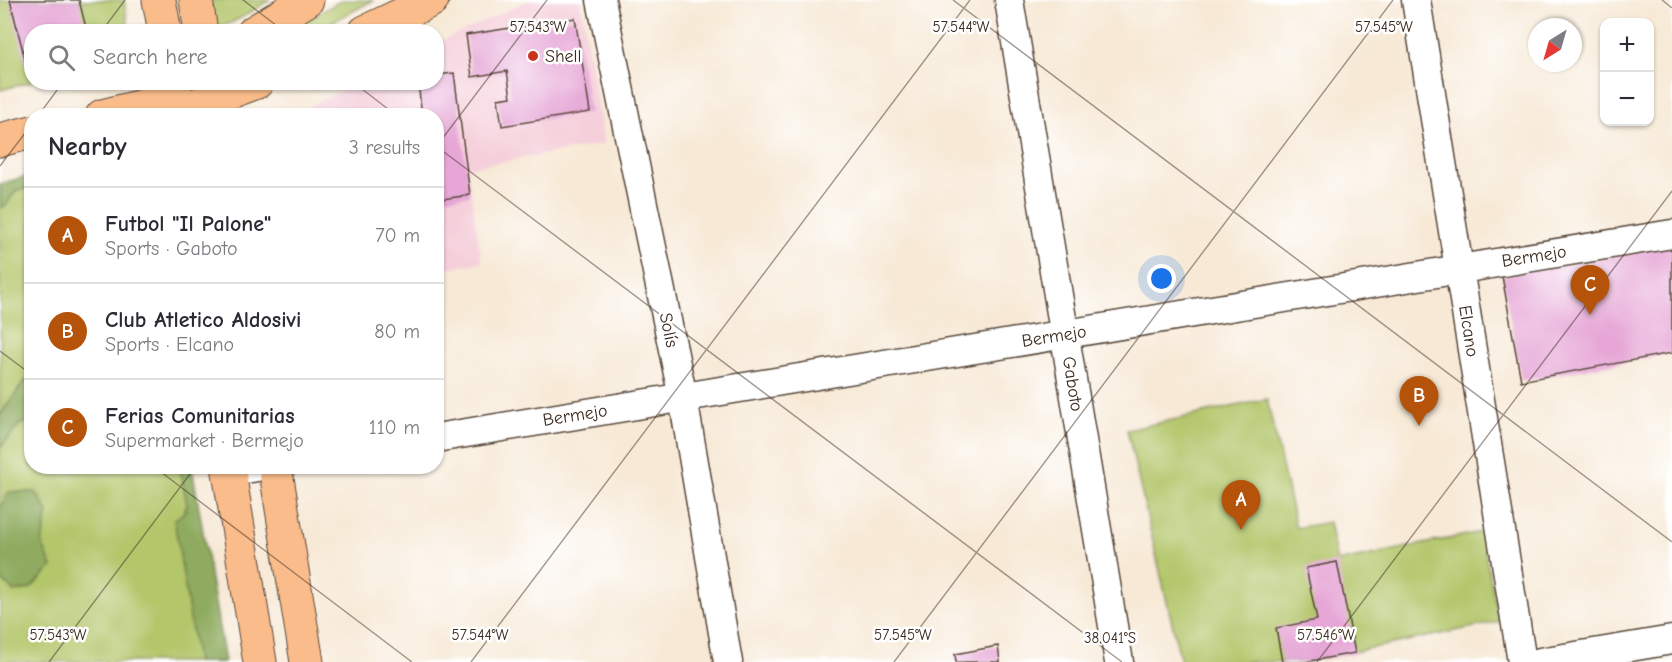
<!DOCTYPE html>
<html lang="en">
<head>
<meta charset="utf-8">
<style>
  body { margin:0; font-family:"Comic Neue",sans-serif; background:#f7f7f7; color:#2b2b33 }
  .controls { position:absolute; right:18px; top:18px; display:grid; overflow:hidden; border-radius:12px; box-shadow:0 2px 4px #0004 }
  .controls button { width:54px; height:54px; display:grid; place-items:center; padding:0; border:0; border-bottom:2px solid #e1e1e2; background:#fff; color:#2b2b33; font:30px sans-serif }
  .compass { position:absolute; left:1528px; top:18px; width:54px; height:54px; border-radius:50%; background:#fff; box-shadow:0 2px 4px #0004; rotate:217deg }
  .you { position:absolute; left:1162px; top:279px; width:21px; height:21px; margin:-15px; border:4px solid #fff; border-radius:50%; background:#1a73e8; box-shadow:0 0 0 9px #1a73e833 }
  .badge { display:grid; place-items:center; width:39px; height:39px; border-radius:50%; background:#b45309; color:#fff; font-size:20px; font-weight:700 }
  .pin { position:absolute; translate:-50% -50px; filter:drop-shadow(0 2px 3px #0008) }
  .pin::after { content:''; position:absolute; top:32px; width:21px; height:18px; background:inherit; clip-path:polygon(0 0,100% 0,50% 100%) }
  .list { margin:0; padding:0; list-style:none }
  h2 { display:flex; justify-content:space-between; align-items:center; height:78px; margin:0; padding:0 24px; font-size:26px }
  h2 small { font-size:20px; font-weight:400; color:#7c7c81 }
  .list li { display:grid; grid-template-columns:39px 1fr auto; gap:18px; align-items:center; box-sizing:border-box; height:96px; padding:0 24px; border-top:2px solid #e1e1e2 }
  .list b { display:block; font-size:22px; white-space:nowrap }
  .list p { margin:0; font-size:20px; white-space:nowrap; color:#7c7c81 }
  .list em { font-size:20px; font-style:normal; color:#7c7c81 }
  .icon { flex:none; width:33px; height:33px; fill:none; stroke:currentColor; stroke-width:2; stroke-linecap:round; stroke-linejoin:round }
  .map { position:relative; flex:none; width:1672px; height:662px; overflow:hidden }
  .search { position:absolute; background:#fff; box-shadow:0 2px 4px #0004; left:24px; top:24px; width:420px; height:66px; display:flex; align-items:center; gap:15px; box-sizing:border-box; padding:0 21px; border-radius:24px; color:#7c7c81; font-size:22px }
  .panel { position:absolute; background:#fff; box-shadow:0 2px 4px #0004; left:24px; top:108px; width:420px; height:366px; border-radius:24px }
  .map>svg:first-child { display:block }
  .built { fill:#f5cfda }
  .green { fill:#b3c66a; stroke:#777844; stroke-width:1.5 }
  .forest { fill:#8eab5e; stroke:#646a3e; stroke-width:1.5 }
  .building { fill:#e6a6d6 }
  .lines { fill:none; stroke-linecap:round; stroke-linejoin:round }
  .minor-casing { stroke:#57473a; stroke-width:31 }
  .major-casing { stroke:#57473a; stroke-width:35 }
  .minor { stroke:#fff; stroke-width:28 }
  .major { stroke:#f9bc8a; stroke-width:33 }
  .ticks { fill:none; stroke:#3b2a1e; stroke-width:1.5; stroke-opacity:0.45 }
  .poi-dot { fill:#c8321e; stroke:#fff; stroke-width:2 }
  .labels { text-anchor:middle; stroke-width:5; stroke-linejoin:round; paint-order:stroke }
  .poi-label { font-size:18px; fill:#3b2a1e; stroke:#fff; text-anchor:start }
  .street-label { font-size:18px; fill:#3b2a1e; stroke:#fff }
  .ticks-label { font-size:15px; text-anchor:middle; fill:#3b2a1e; stroke:#fff; stroke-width:5; stroke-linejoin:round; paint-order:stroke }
</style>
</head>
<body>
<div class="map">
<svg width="1672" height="662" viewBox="0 0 1672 662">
  <rect width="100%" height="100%" fill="#fff"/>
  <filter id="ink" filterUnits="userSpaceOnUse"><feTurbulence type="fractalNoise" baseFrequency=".0167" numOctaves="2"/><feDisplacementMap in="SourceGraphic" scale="12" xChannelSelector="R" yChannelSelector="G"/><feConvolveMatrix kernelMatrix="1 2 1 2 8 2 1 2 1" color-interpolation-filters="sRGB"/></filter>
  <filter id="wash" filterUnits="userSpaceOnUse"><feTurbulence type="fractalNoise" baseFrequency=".008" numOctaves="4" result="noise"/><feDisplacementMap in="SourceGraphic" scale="24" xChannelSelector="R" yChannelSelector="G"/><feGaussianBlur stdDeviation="1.35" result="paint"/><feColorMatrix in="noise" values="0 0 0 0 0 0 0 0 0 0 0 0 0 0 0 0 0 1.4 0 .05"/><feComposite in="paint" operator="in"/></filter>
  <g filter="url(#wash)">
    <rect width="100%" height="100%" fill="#f7e9d6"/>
    <path class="built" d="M530 0H580L604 144 467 168 482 262 437 270 436 116H290L356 83 436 82 437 43Z"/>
    <path class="green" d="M0 0H124L129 31 32 32 31 82 0 90Z
      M207 0H270C258 7 229 28 216 26Z
      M342 0H374L315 31H288Z
      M31 175 32 466 187 467 220 662H0V184Z
      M1267 399 1296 528 1329 522 1337 562 1481 532 1499 622 1305 662H1181L1127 430Z"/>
    <path class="forest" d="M31 175V188L17 190 5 206 0 208V184Z
      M31 377V421L20 424 0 448V415L23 383Z
      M180 467H192L225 662H197L175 525 174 520 183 513 187 505Z
      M9 492H36L48 512 42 543 52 567 30 589 14 592 0 578V508Z"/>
    <g id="blocks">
      <path class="building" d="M10 0H79L87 32H32V70L28 71Z
        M575 18 590 112 502 126 498 99 511 97 507 71 472 77 466 35Z
        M454 73 470 195 436 200V116H422L418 82H436V75Z
        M1672 245V353L1521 381 1502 276Z
        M1337 562 1355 653 1305 662H1282L1276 628 1317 620 1306 568Z
        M998 646 1000 662H956L955 654Z"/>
    </g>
  </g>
  <g filter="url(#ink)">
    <use href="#blocks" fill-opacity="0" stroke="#57473a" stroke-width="1.5"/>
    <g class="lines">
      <g class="minor-casing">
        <path id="minor" d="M601 0 683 398 728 662
          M1009 0 1119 662
          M1416 0 1522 662
          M436 438 1672 234
          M229 472 262 466
          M1540 662 1672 640"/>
      </g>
      <g class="major-casing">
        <path id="major" d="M159 0 165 32
          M196 0 201 32
          M254 32 307 0
          M365 32 432 0
          M142 106 176 112 257 82
          M102 116 142 106 176 82
          M0 140 32 132
          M228 466 260 662
          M275 466 307 662"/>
      </g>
      <use href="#minor" class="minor"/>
      <use href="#major" class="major"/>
    </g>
  </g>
  <path class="ticks" d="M243 0 285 32M953 0 1672 542M1662 0 1672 8M101 32 125 0M353 82 397 116M38 116 63 82M436 146 1122 662M436 147 547 0M0 166 32 124M0 351 32 375M153 466 412 662M49 662 196 466M471 662 970 0M894 662 1393 0M1317 662 1672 191"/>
  <circle class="poi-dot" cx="533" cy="56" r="6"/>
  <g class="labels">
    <g class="poi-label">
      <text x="545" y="62">Shell</text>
    </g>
    <g class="street-label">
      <text transform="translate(1534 256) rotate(-9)" y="6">Bermejo</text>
      <text transform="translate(669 330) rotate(78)" y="6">Solís</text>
      <text transform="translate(1469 331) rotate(81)" y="6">Elcano</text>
      <text transform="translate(1054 336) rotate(-9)" y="6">Bermejo</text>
      <text transform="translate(1073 384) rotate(81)" y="6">Gaboto</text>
      <text transform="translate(575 415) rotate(-9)" y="6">Bermejo</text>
    </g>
  </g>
  <g class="ticks-label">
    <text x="538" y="32">57.543°W</text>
    <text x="961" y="32">57.544°W</text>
    <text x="1384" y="32">57.545°W</text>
    <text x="58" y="640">57.543°W</text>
    <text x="480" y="640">57.544°W</text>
    <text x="903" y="640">57.545°W</text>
    <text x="1326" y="640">57.546°W</text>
    <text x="1110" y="643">38.041°S</text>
  </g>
</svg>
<div class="controls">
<button>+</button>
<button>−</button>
</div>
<svg class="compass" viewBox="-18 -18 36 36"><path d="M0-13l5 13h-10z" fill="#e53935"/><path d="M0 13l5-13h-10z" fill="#7c7c81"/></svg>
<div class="you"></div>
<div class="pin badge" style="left:1241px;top:530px">A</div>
<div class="pin badge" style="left:1419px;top:426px">B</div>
<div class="pin badge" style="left:1590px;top:315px">C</div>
<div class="search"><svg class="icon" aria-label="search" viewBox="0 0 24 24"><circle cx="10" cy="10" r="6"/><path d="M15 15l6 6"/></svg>Search here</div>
<section class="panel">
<h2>Nearby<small>3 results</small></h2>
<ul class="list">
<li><span class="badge">A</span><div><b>Futbol &quot;Il Palone&quot;</b><p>Sports · Gaboto</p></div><em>70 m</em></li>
<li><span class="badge">B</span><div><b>Club Atletico Aldosivi</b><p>Sports · Elcano</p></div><em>80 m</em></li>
<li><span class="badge">C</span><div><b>Ferias Comunitarias</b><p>Supermarket · Bermejo</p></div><em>110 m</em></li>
</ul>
</section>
</div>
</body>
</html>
